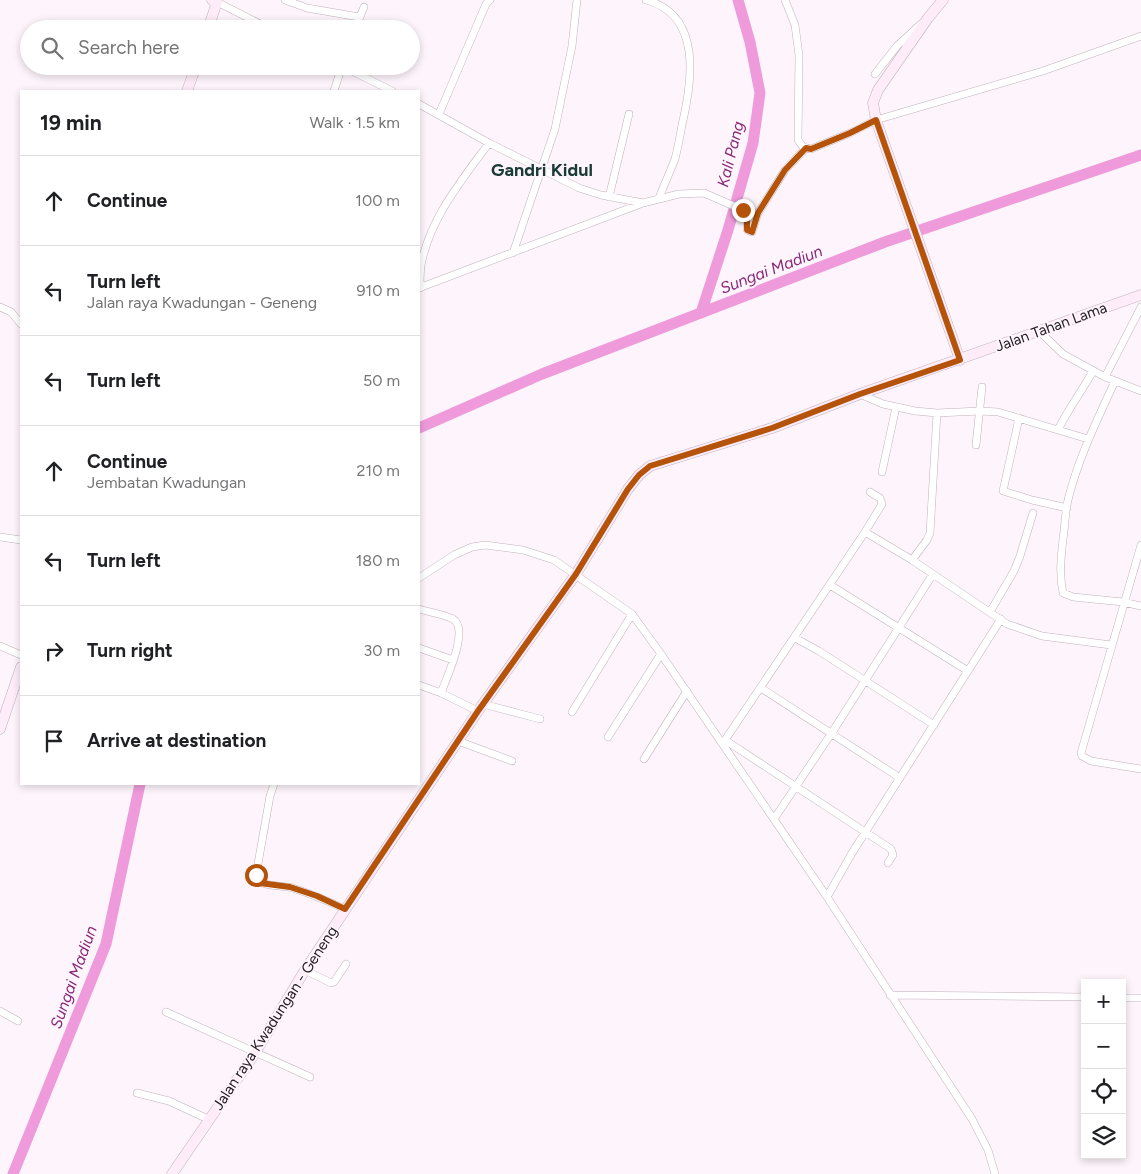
<!DOCTYPE html>
<html lang="en">
<head>
<meta charset="utf-8">
<style>
  body { margin:0; font-family:Figtree,sans-serif; background:#f6f6f6; color:#202124 }
  .controls { position:absolute; right:15px; bottom:15px; display:grid; overflow:hidden; border-radius:0px; box-shadow:0 2px 8px #0003 }
  .controls button { width:45px; height:45px; display:grid; place-items:center; padding:0; border:0; border-bottom:1px solid #e0e0e0; background:#fff; color:#202124; font:25px sans-serif }
  .stop { position:absolute; width:15px; height:15px; margin:-11px; border:4px solid #b45309; border-radius:50%; background:#fff }
  .stop.end { background:#b45309; border-color:#fff; box-shadow:0 1px 5px #0008 }
  .list { margin:0; padding:0; list-style:none }
  h2 { display:flex; justify-content:space-between; align-items:center; height:65px; margin:0; padding:0 20px; font-size:21px }
  h2 small { font-size:16px; font-weight:400; color:#757577 }
  .list li { display:grid; grid-template-columns:32px 1fr auto; gap:15px; align-items:center; box-sizing:border-box; height:90px; padding:0 20px; border-top:1px solid #e0e0e0 }
  .list b { display:block; font-size:19px; white-space:nowrap }
  .list p { margin:0; font-size:16px; white-space:nowrap; color:#757577 }
  .list em { font-size:16px; font-style:normal; color:#757577 }
  .icon { flex:none; width:28px; height:28px; fill:none; stroke:currentColor; stroke-width:2; stroke-linecap:round; stroke-linejoin:round }
  .map { position:relative; flex:none; width:1141px; height:1174px; overflow:hidden }
  .search { position:absolute; background:#fff; box-shadow:0 2px 8px #0003; left:20px; top:20px; width:400px; height:55px; display:flex; align-items:center; gap:12px; box-sizing:border-box; padding:0 18px; border-radius:28px; color:#757577; font-size:19px }
  .panel { position:absolute; background:#fff; box-shadow:0 2px 8px #0003; left:20px; top:90px; width:400px; height:695px; border-radius:0px }
  .map>svg:first-child { display:block }
  .lines { fill:none; stroke-linecap:round; stroke-linejoin:round }
  .river { stroke:#ef9bdb; stroke-width:11 }
  .street-casing { stroke:#c0b1bc; stroke-width:8 }
  .secondary-casing { stroke:#c0b1bc; stroke-width:11 }
  .street { stroke:#fff; stroke-width:7 }
  .secondary { stroke:#feecf9; stroke-width:10 }
  .route { stroke:#b45309; stroke-width:6 }
  .labels { text-anchor:middle; stroke-width:4; stroke-linejoin:round; paint-order:stroke }
  .street-label { font-size:15px; fill:#262125; stroke:#fef5fc }
  .water-label { font-size:16px; font-style:italic; fill:#882877; stroke:#fef5fc }
  .quarter-label { font-size:18px; font-weight:bold; fill:#193a36; stroke:#fef5fc }
</style>
</head>
<body>
<div class="map">
<svg width="1141" height="1174" viewBox="0 0 1141 1174">
  <rect width="100%" height="100%" fill="#fef5fc"/>
  <g class="lines">
    <path class="river" d="M701 313 728 230 753 143 760 93 750 42 738 0
      M419 428 542 374 885 242 1141 155
      M13 1174 106 944 140 784"/>
    <g class="street-casing">
      <path id="street" d="M285 0 307 8 359 17
        M646 0C703 15 692 83 682 125 680 136 678 148 675 159 670 172 664 185 659 198
        M785 0 795 25 799 55 798 140 803 147 811 149 850 133 876 120 1043 71 1141 36
        M217 2 270 29
        M355 29 364 7
        M342 66 392 91
        M875 74 897 46 922 23
        M334 91 342 66
        M419 104 489 143 579 188 601 195 643 203
        M439 114 486 4 490 0
        M609 197 629 114
        M513 253 555 129 572 46 577 0
        M419 288 643 203 679 194 704 193 743 210 747 215V230L752 232 758 213 785 170 806 148
        M420 288C420 280 420 272 421 265 430 218 462 180 489 143
        M0 307 11 312 21 324
        M1039 331 1063 354 1105 377 1141 391
        M1105 377 1141 307
        M1115 381C1097 420 1078 459 1068 500 1065 513 1065 526 1063 539 1061 557 1059 575 1063 593L1073 597 1123 602 1141 606
        M860 394 883 404 915 411 937 413 980 411 998 412 1088 439
        M1019 418 1003 491 1032 500 1067 508
        M1058 430C1068 409 1082 391 1093 371
        M976 445 982 387
        M882 472 896 407
        M865 532 882 504 880 498 870 492
        M0 537 21 540
        M1141 545 1081 753 1082 756 1091 761 1141 769
        M912 560 927 540 930 533 937 413
        M419 578 454 555 472 547 485 545 523 550 554 560 632 614 661 654 827 897 972 1119 988 1150 995 1174
        M830 585 968 671
        M419 609C429 612 443 614 453 619 470 629 446 679 441 693
        M990 612 1014 571 1020 556 1033 513
        M795 638 819 651 934 725
        M0 646 21 655
        M419 648 453 660
        M419 685 441 693 478 711
        M761 688 900 778
        M483 704 540 719
        M572 712 632 614
        M608 737 661 654
        M725 740 865 532 912 560 1007 624 1042 636 1111 645
        M458 741 512 761
        M722 743 725 740 891 849 893 855 888 863
        M644 759 687 691
        M274 784 270 796 256 875 258 881C268 887 281 885 293 888 311 894 328 901 345 909
        M774 819 831 734 933 574
        M827 897 852 853 1001 619
        M305 970 331 983 334 982 346 964
        M890 995 1085 997
        M1122 998H1141
        M0 1011 18 1021
        M166 1012 310 1077
        M137 1093 169 1101 210 1120"/>
    </g>
    <g class="secondary-casing">
      <path id="secondary" d="M943 0 928 18 878 90 873 103 876 120 960 360
        M208 29 217 2 212 0
        M187 91 196 66
        M0 729 21 667
        M172 1174 255 1053 305 970 478 711 576 574 628 489 639 475 650 466 772 428 860 394 1141 295"/>
    </g>
    <use href="#street" class="street"/>
    <use href="#secondary" class="secondary"/>
  </g>
  <g class="lines">
    <path class="route" d="M256 875 258 881 260 883 290 887 317 896 345 909 478 711 576 574 628 489 639 475 650 466 772 428 860 394 960 360 876 120 850 133 811 149 806 148 785 170 758 213 752 232 747 230V215L743 210"/>
  </g>
  <g class="labels">
    <g class="street-label">
      <text transform="translate(1051 327) rotate(-20)" y="5">Jalan Tahan Lama</text>
      <text transform="translate(275 1018) rotate(-57)" y="5">Jalan raya Kwadungan - Geneng</text>
    </g>
    <g class="water-label">
      <text transform="translate(730 154) rotate(-76)" y="6">Kali Pang</text>
      <text transform="translate(771 269) rotate(-21)" y="6">Sungai Madiun</text>
      <text transform="translate(73 977) rotate(-70)" y="6">Sungai Madiun</text>
    </g>
    <g class="quarter-label">
      <text x="542" y="176">Gandri Kidul</text>
    </g>
  </g>
</svg>
<div class="controls">
<button>+</button>
<button>−</button>
<button><svg class="icon" aria-label="locate" viewBox="0 0 24 24"><circle cx="12" cy="12" r="6"/><path d="M12 2v4M12 18v4M2 12h4M18 12h4"/></svg></button>
<button><svg class="icon" aria-label="layers" viewBox="0 0 24 24"><path d="M12 4l9 5-9 5-9-5zM3 14l9 5 9-5"/></svg></button>
</div>
<div class="stop" style="left:256px;top:875px"></div>
<div class="stop end" style="left:743px;top:210px"></div>
<div class="search"><svg class="icon" aria-label="search" viewBox="0 0 24 24"><circle cx="10" cy="10" r="6"/><path d="M15 15l6 6"/></svg>Search here</div>
<section class="panel">
<h2>19 min<small>Walk · 1.5 km</small></h2>
<ul class="list">
<li><svg class="icon" aria-label="ahead" viewBox="0 0 24 24"><path d="M12 20V5M6 11l6-6 6 6"/></svg><div><b>Continue</b></div><em>100 m</em></li>
<li><svg class="icon" aria-label="left" viewBox="0 0 24 24"><path d="M17 20v-9H6M10 6l-5 5 5 5"/></svg><div><b>Turn left</b><p>Jalan raya Kwadungan - Geneng</p></div><em>910 m</em></li>
<li><svg class="icon" aria-label="left" viewBox="0 0 24 24"><path d="M17 20v-9H6M10 6l-5 5 5 5"/></svg><div><b>Turn left</b></div><em>50 m</em></li>
<li><svg class="icon" aria-label="ahead" viewBox="0 0 24 24"><path d="M12 20V5M6 11l6-6 6 6"/></svg><div><b>Continue</b><p>Jembatan Kwadungan</p></div><em>210 m</em></li>
<li><svg class="icon" aria-label="left" viewBox="0 0 24 24"><path d="M17 20v-9H6M10 6l-5 5 5 5"/></svg><div><b>Turn left</b></div><em>180 m</em></li>
<li><svg class="icon" aria-label="right" viewBox="0 0 24 24"><path d="M7 20v-9h11M14 6l5 5-5 5"/></svg><div><b>Turn right</b></div><em>30 m</em></li>
<li><svg class="icon" aria-label="arrive" viewBox="0 0 24 24"><path d="M6 21V4h12l-3 4 3 4H6"/></svg><div><b>Arrive at destination</b></div></li>
</ul>
</section>
</div>
</body>
</html>
